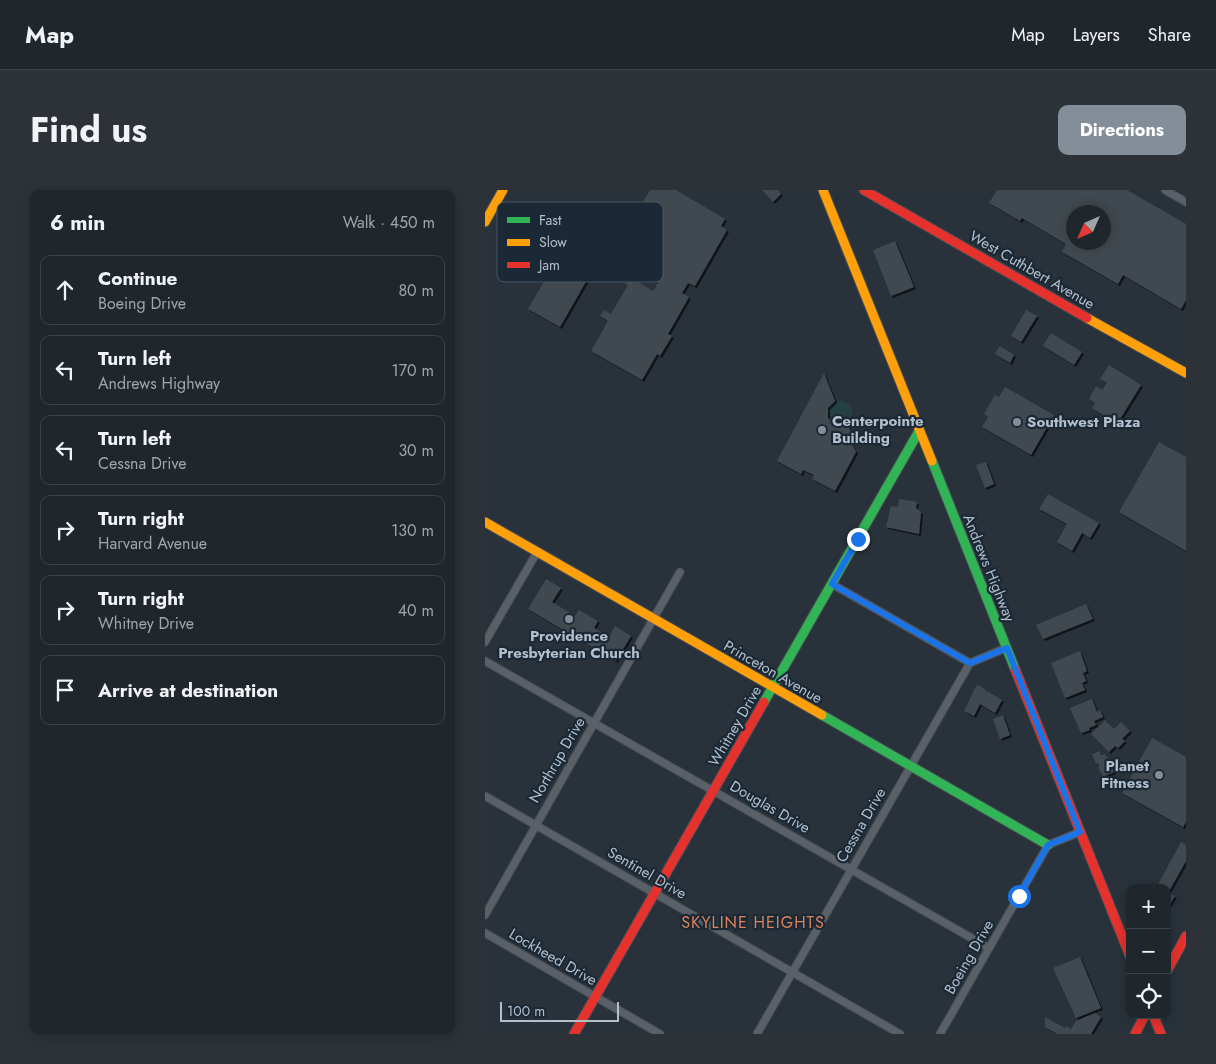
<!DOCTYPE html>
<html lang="en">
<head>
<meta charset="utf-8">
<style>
  body { margin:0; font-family:Jost,sans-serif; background:#2c3238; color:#f1f3f6 }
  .controls { position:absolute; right:15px; bottom:15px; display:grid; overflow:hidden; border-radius:10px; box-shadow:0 2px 12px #0003 }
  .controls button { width:45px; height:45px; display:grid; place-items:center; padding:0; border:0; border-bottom:1px solid #3c4348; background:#1f262c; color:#f1f3f6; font:25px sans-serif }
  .compass { position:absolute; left:581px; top:15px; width:45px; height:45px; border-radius:50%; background:#1f262c; box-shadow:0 2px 12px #0003; rotate:225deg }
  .scale { position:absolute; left:15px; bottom:12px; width:119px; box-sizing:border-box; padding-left:5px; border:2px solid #b3bfcb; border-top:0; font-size:14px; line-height:18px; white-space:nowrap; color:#b3bfcb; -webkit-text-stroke:4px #1b2936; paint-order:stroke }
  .stop { position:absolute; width:15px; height:15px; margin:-11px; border:4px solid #1a73e8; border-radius:50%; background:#fff }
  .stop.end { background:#1a73e8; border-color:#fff; box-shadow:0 1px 5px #0008 }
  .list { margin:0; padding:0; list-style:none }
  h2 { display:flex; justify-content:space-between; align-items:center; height:65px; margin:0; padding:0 20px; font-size:21px }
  h2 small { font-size:16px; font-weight:400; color:#a1a5a9 }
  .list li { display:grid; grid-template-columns:32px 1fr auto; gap:15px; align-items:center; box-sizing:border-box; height:70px; margin:0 10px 10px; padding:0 10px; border:1px solid #3c4348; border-radius:10px }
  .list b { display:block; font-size:19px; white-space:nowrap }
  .list p { margin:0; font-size:16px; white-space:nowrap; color:#a1a5a9 }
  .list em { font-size:16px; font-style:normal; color:#a1a5a9 }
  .icon { flex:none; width:28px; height:28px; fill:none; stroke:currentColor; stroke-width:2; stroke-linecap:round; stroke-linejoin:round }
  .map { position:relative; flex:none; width:701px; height:844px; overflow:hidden; border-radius:10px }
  header { display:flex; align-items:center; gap:30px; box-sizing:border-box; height:70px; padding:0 25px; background:#1f262c; border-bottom:1px solid #3c4348 }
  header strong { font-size:24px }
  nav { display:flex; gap:28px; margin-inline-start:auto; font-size:18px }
  .intro { display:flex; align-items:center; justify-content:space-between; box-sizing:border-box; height:120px; padding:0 30px }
  h1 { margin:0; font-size:35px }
  .button { padding:12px 22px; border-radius:10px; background:#838e98; color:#fff; font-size:18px; font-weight:700 }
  main { display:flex; gap:30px; padding:0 30px }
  aside { flex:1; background:#1f262c; border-radius:10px; box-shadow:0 2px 12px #0003 }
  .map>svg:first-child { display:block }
  .green { fill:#254041 }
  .building { fill:#414850; fill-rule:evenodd; filter:url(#shadow) }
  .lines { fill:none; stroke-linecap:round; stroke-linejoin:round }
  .street-casing { stroke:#474e54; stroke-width:9 }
  .fast-casing { stroke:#474e54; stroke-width:11 }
  .slow-casing { stroke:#474e54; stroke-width:11 }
  .jam-casing { stroke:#474e54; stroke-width:11 }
  .street { stroke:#5a6067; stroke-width:7 }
  .fast { stroke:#30b455; stroke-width:9 }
  .slow { stroke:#ff9f0a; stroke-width:9 }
  .jam { stroke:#e5322d; stroke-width:9 }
  .route { stroke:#1a73e8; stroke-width:6 }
  .poi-dot { fill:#838e98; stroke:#1b2936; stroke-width:2 }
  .labels { text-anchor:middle; stroke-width:4.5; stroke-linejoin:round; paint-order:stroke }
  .street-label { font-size:15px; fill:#b3bfcb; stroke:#1b2936 }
  .poi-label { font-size:15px; font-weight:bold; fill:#b3bfcb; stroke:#1b2936; text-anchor:start }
  .neighbourhood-label { font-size:16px; letter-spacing:1px; fill:#df835a; stroke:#1b2936 }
  .key { fill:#1b2936; stroke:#495663; stroke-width:1 }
  .key-label { font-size:14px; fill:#b3bfcb }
</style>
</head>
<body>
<header>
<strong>Map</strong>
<nav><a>Map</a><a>Layers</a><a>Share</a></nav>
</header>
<div class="intro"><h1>Find us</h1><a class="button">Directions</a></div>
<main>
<aside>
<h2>6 min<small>Walk · 450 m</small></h2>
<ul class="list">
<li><svg class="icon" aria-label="ahead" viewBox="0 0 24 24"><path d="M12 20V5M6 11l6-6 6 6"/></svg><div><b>Continue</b><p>Boeing Drive</p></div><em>80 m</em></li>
<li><svg class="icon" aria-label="left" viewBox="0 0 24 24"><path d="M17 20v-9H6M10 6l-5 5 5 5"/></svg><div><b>Turn left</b><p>Andrews Highway</p></div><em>170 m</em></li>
<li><svg class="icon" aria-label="left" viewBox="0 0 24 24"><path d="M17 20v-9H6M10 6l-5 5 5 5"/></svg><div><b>Turn left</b><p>Cessna Drive</p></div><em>30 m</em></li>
<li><svg class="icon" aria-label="right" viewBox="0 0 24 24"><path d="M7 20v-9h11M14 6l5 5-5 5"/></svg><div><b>Turn right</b><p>Harvard Avenue</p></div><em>130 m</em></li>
<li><svg class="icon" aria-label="right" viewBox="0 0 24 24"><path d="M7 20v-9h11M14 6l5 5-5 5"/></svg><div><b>Turn right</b><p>Whitney Drive</p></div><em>40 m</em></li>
<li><svg class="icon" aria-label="arrive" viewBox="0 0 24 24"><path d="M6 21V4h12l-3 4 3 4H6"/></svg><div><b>Arrive at destination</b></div></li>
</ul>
</aside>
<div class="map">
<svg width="701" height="844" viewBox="0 0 701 844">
  <defs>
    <filter id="shadow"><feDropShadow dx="2" dy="2" stdDeviation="0" flood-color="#0009"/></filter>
  </defs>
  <rect width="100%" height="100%" fill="#29323a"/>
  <path class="green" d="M343 223a12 12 0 1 1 24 0a12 12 0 1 1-24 0Z"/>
  <path class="building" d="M165 0H191L240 29 236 36 242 40 210 96 203 93 197 103 204 107 183 144 187 146 175 166 172 164 157 190 106 161 123 131 115 126 119 120 126 124 143 95 140 94 144 87 168 101 175 90 122 60 131 44 137 48Z
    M277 0H293L296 4 288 12Z
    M512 0H642L701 34V110L696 119 638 85 633 94 577 62 581 54 537 28 535 31 504 13ZM588 22H618V52H588Z
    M410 51 429 97 406 106 388 60Z
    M79 56 111 74 75 137 43 119Z
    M541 120 552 126 536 152 526 146Z
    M566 143 597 162 589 175 558 156Z
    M515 156 529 165 525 173 510 164Z
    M624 175 656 195 632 234 607 218 610 213 604 209 611 196 617 200 622 193 615 189Z
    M339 183 350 211 343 218V228L349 234 353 236 362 233 367 244H370L372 251H365L371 262 350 301 327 289 329 285 318 280 316 284 292 271Z
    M520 197 569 225 546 265 497 237 503 227 499 224 510 205 514 207Z
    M674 252 701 267V361L634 322Z
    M501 272 509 294 500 298 491 275Z
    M563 304 614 333 605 348 597 343 587 361 572 352 582 334 554 319Z
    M414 309 432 312 431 318 436 322 434 344 401 337 406 316 413 317Z
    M61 389 76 398 67 412 90 426 94 420 113 431 109 438 124 447 130 436 146 446 131 471 43 419Z
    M601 414 608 429 558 449 551 435Z
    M595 461 602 481 598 483 601 491 597 493 600 500 580 508 566 473Z
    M493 495 500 499V500L517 510 510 523 495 514 489 526 479 521 491 496 492 497Z
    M607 509 612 522 615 520 618 527 609 531 611 535 604 538 605 540 596 543 585 518Z
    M518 525 525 545 515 549 508 529Z
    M620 530 629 539 636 532 645 541 637 549 640 551 633 558 630 556 624 562 606 544Z
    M667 548 701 567V632L698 637 637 603Z
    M615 561 616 565 620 564 621 567 622 566 629 582 618 587 616 582H615L613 573 611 574 607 564Z
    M696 652 701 655V671L683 703 690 706 682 719V698H671Z
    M595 767 616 818 591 828 568 778Z
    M610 823 616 827 606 844H572L560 837V827L580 838 581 836 586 839 591 831Z"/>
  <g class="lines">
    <g class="street-casing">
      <path id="street" d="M680 0 701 12
        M347 394 485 473
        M0 452 52 362
        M0 471 504 758
        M0 606 415 844
        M0 725 195 382
        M0 743 175 844
        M272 844 485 473 521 458
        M455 844 563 655 595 642"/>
    </g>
    <g class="fast-casing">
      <path id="fast" d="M447 271 530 479
        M279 512 434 241
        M337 525 563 655"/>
    </g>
    <g class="slow-casing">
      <path id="slow" d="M338 0 447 271
        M0 32 18 0
        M602 128 701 183
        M0 332 337 525"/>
    </g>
    <g class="jam-casing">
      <path id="jam" d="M379 0 602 128
        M530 479 645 766
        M682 781 701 746
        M668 825 676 844
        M89 844 279 512
        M650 844 660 825"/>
    </g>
    <use href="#street" class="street"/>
    <use href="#fast" class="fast"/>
    <use href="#slow" class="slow"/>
    <use href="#jam" class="jam"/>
  </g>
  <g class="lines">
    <path class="route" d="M373 349 347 394 485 473 522 458 595 642 563 655 534 706"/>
  </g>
  <g class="poi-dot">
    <circle cx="532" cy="232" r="5"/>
    <circle cx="337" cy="240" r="5"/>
    <circle cx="84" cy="429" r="5"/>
    <circle cx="674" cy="585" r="5"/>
  </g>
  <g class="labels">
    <g class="street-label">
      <text transform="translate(547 80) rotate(30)" y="5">West Cuthbert Avenue</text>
      <text transform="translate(504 378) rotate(68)" y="5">Andrews Highway</text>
      <text transform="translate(288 482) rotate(30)" y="5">Princeton Avenue</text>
      <text transform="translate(250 536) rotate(-60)" y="5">Whitney Drive</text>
      <text transform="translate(72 570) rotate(-60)" y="5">Northrup Drive</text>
      <text transform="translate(285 617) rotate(30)" y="5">Douglas Drive</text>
      <text transform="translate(376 635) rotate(-60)" y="5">Cessna Drive</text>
      <text transform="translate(162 683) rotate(30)" y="5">Sentinel Drive</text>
      <text transform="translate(68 767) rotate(30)" y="5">Lockheed Drive</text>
      <text transform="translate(484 767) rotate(-60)" y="5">Boeing Drive</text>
    </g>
    <g class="poi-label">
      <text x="347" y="236">Centerpointe<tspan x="347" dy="17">Building</tspan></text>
      <text x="542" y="237">Southwest Plaza</text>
      <text x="84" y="451" text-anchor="middle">Providence<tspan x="84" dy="17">Presbyterian Church</tspan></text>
      <text x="664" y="581" text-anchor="end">Planet<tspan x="664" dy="17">Fitness</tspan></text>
    </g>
    <g class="neighbourhood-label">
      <text x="268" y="738">SKYLINE HEIGHTS</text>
    </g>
  </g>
  <rect x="12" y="12" width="166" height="80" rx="8" class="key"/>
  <rect x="22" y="27" width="23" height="6" fill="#30b455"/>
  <rect x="22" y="49" width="23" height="7" fill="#ff9f0a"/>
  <rect x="22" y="72" width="23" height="6" fill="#e5322d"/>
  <g class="key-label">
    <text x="54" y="35">Fast</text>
    <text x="54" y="57">Slow</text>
    <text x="54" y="80">Jam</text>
  </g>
</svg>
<div class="controls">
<button>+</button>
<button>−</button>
<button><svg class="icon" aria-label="locate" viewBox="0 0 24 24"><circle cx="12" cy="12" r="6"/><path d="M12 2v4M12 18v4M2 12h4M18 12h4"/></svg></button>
</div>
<svg class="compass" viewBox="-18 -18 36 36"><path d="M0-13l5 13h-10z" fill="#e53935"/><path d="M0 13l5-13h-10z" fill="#a1a5a9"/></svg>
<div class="scale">100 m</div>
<div class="stop" style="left:534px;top:706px"></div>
<div class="stop end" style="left:373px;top:349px"></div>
</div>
</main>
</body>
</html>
